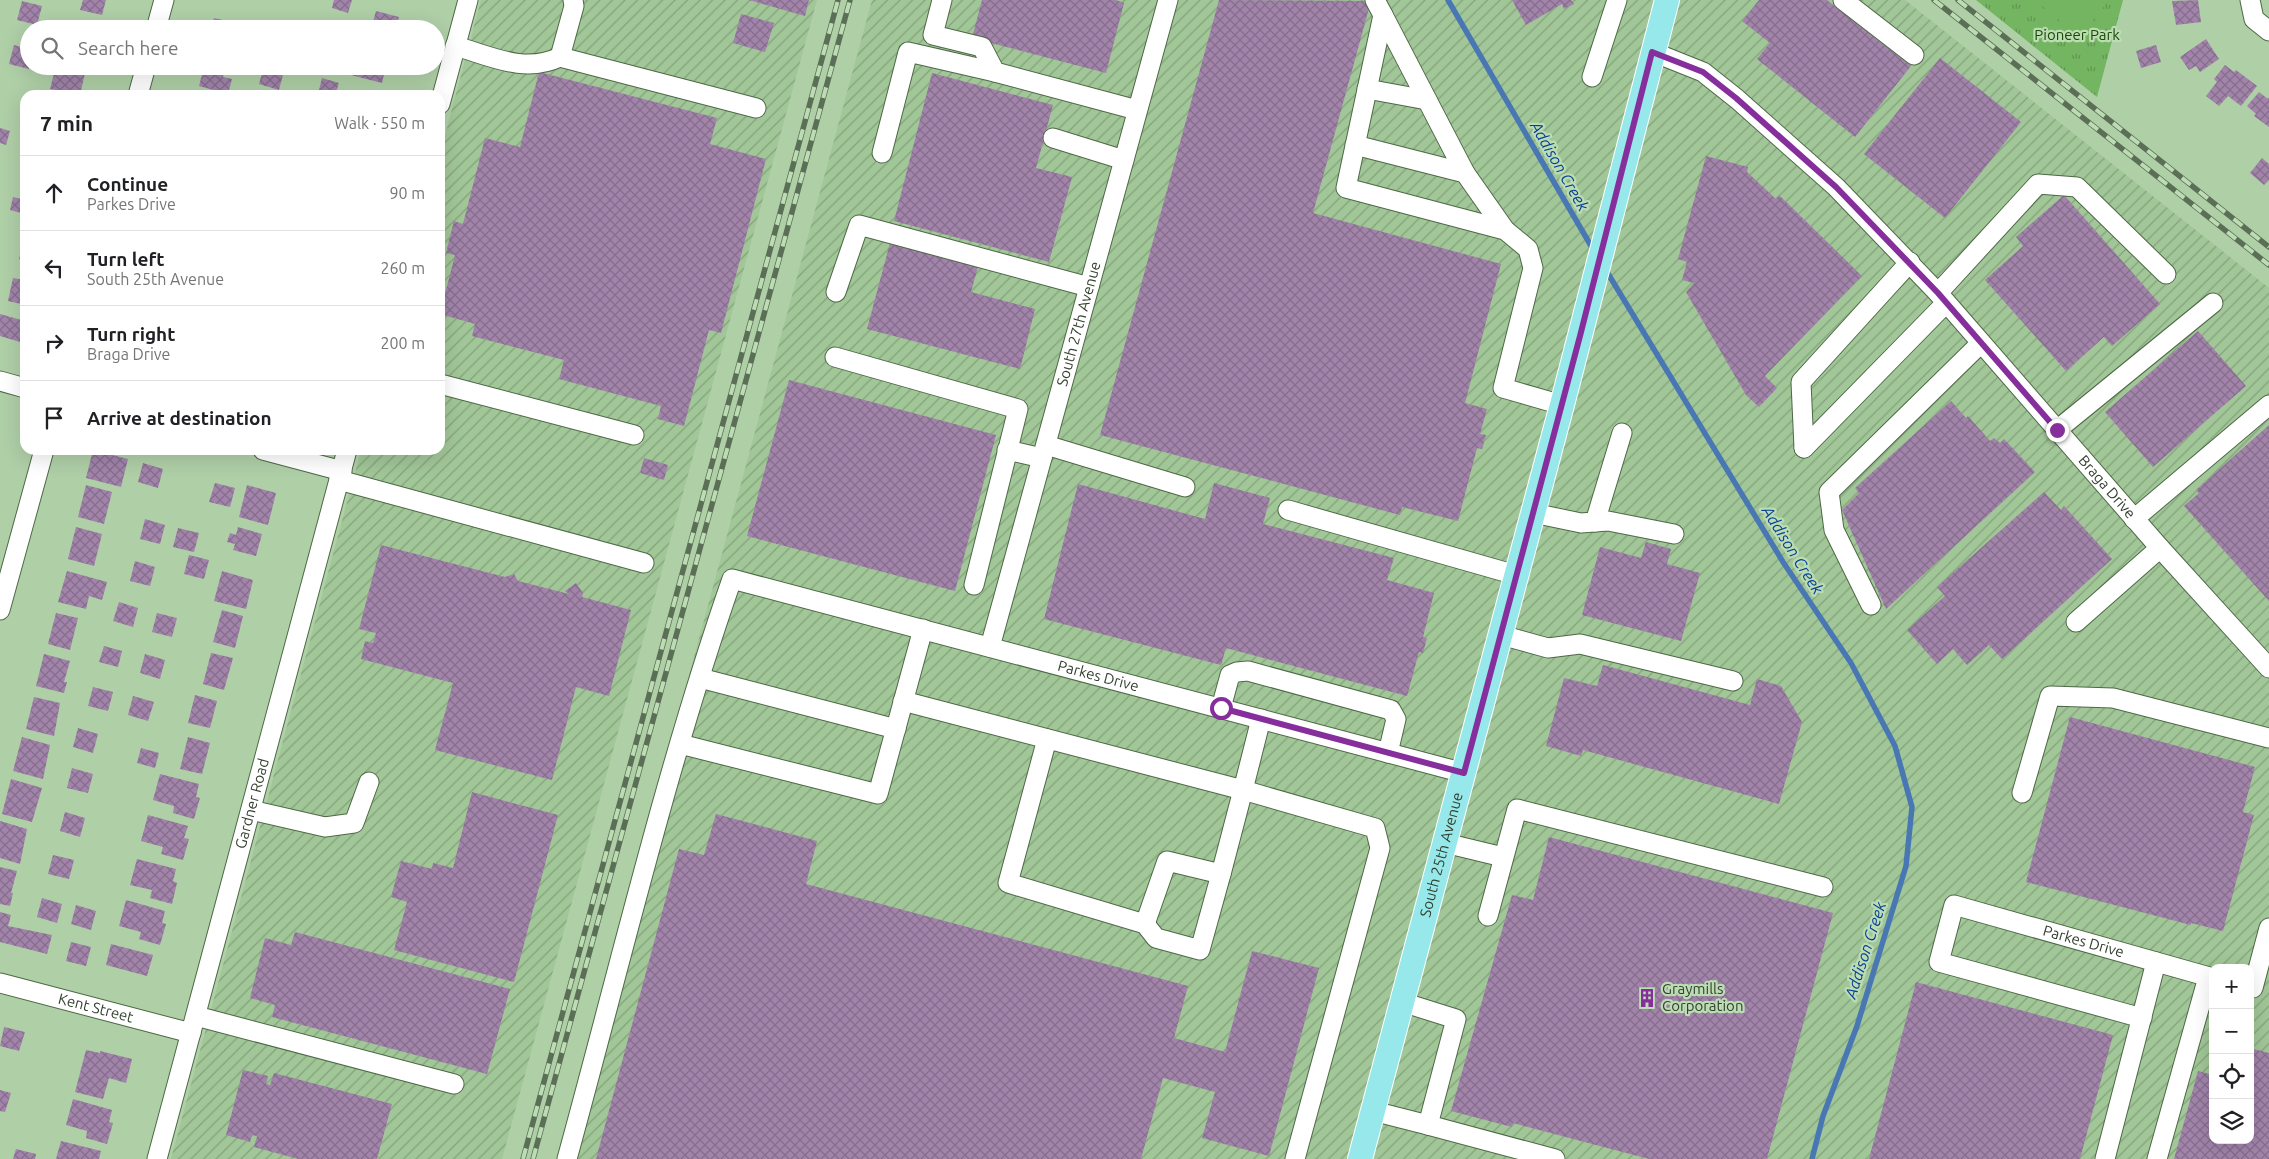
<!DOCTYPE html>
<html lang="en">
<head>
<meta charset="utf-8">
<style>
  body { margin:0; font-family:Ubuntu,sans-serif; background:#f6f6f6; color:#202124 }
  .controls { position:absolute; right:15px; bottom:15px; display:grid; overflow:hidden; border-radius:10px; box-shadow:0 5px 20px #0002 }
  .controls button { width:45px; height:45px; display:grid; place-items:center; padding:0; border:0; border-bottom:1px solid #e0e0e0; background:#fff; color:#202124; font:25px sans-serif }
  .stop { position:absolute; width:15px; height:15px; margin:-11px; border:4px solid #862f9c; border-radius:50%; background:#fff }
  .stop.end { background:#862f9c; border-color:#fff; box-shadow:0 1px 5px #0008 }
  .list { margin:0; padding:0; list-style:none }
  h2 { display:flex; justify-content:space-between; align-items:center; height:65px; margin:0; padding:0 20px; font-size:21px }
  h2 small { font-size:16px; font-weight:400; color:#757577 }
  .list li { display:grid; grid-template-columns:32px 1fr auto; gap:15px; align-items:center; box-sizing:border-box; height:75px; padding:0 20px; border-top:1px solid #e0e0e0 }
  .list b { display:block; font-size:19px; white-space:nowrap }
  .list p { margin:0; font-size:16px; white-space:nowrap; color:#757577 }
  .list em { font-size:16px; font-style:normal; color:#757577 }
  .icon { flex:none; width:28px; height:28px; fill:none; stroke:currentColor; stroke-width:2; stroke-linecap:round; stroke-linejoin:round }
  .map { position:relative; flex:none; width:2269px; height:1159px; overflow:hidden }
  .search { position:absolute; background:#fff; box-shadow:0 5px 20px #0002; left:20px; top:20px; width:425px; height:55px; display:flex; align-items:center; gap:12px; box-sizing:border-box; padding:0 18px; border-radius:28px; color:#757577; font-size:19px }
  .panel { position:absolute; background:#fff; box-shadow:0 5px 20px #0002; left:20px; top:90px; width:425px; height:365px; border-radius:15px }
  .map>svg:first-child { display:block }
  .industrial { fill:url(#industrial-furrows); fill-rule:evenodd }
  .grass { fill:url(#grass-tufts) }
  .garden { fill:#74b562 }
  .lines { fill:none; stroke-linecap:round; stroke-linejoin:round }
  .stream { stroke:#4977b4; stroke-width:5.5 }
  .building { fill:url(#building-cross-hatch) }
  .minor-casing { stroke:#4d6945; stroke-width:21 }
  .major-casing { stroke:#fff; stroke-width:26 }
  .minor { stroke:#fff; stroke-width:19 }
  .major { stroke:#96e8eb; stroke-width:24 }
  .rail-casing { stroke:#5b6e56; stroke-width:5.5 }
  .rail { stroke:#bcdcb3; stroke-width:4; stroke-dasharray:11; stroke-linecap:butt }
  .route { stroke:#862f9c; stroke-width:6 }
  .labels { text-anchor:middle; stroke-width:4.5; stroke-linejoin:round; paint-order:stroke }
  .park-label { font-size:15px; fill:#194b05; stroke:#bcdcb3 }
  .street-label { font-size:15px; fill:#33402f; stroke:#bcdcb3 }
  .poi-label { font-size:15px; fill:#33402f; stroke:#bcdcb3; text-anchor:start }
  .water-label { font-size:16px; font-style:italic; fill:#064193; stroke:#bcdcb3 }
</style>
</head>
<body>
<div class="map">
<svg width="2269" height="1159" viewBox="0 0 2269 1159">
  <defs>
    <pattern id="industrial-furrows" width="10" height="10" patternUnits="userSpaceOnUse" patternTransform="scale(1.25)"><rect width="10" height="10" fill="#a1c697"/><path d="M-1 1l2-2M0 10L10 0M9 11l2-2" fill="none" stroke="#84a27c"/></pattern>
    <pattern id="grass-tufts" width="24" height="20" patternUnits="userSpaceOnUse" patternTransform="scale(1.25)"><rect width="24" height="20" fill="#74b562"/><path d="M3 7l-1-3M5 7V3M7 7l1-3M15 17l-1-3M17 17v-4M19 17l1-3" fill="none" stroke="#609551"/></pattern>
    <pattern id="building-cross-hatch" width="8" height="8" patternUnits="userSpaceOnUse" patternTransform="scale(1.25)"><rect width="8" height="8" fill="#a284ab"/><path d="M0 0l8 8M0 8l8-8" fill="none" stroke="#856d8c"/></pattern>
  </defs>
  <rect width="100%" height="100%" fill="#afcfa7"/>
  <path class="industrial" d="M481 0H817L502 1159H171L361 450H440V154Z
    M872 0H1905L2269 288V1159H558ZM2213 968H2250V1140H2213Z"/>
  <path class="grass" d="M1976 0H2123L2097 97Z"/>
  <path class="garden" d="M2035 0H2109L2080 38Z"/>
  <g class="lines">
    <path class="stream" d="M1448 0 1594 251
      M1604 267 1783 562 1851 663 1895 746 1912 807 1906 866 1857 1026 1823 1116 1812 1159"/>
  </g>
  <path class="building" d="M83 0H106L102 15 80 10Z
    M334 0H352L348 13 332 8Z
    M749 0H809L805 16Z
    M982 0H1116L1124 3 1106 73 972 38Z
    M1219 0 1371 1 1313 213 1501 264 1465 403 1487 409 1480 434 1486 435 1482 449 1477 448 1458 521 1402 507 1400 515 1100 435Z
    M1512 0H1571L1574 4 1564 9 1562 4 1526 25Z
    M1759 0H1827L1911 66 1855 137 1757 59 1770 43 1742 21Z
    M2198 0 2201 22 2176 25 2172 1Z
    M22 1 42 6 37 25 17 20Z
    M376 11 399 17 396 29H371Z
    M741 14 774 23 765 52 733 43Z
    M214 18 235 23 233 29H211Z
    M2206 39 2219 59 2200 72 2196 66 2189 70 2180 57Z
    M14 45 29 49V69L9 64Z
    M2156 45 2161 62 2141 68 2136 51Z
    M1940 58 2021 122 1945 218 1864 154Z
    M2225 65 2234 72 2236 70 2257 86 2241 106 2228 96 2219 106 2206 96 2217 82 2214 79Z
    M56 66 85 73 80 95 50 89Z
    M201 66H226L223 77 232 79 228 94 199 86 203 71 200 70Z
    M264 66 284 71 279 90 259 84Z
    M354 66H386L382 83 351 75Z
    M539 72 717 118 710 144 766 159 721 333 709 330 684 426 658 419 661 406 559 379 564 360 472 336 475 324 440 314 455 255 446 253 454 221 463 224 485 138 520 147Z
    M932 73 1053 105 1036 168 1072 177 1049 262 894 221Z
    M322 78 339 83 335 95 318 94Z
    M2259 92 2268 99 2269 97V127L2254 116 2256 114 2247 106Z
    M0 128 10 131 6 145 0 143Z
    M1706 156 1748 167 1747 172 1776 199 1779 195 1862 276 1765 376 1777 388 1759 407 1746 395 1686 292 1694 283 1682 280 1687 262 1678 259Z
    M2262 158 2269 164V180L2264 185 2250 173Z
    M2064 195 2160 304 2112 346 2104 337 2066 371 1985 280 2023 246 2016 237Z
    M13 197 25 200V214L10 210Z
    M25 238V261L19 259Z
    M890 243 978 267 971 292 1035 309 1020 369 867 329Z
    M13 278 25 280V305L8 301Z
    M0 314 25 321 20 342 0 336Z
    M2198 331 2246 386 2153 467 2105 412Z
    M789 380 996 435 955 591 747 536Z
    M1951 401 1966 418 1968 416 1990 441 1994 438 2000 443 2004 439 2035 472 1886 609 1842 510 1859 493 1855 488Z
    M2269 425V601L2184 506 2199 493 2196 490Z
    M93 450 128 459 121 487 86 478Z
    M644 458 668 465 664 480 640 473Z
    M143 463 163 469 158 488 138 482Z
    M215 483 235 488 230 507 209 502Z
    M1214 483 1270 498 1263 524 1394 558 1387 580 1434 593 1423 637 1427 638 1423 653 1419 652 1407 696 1226 648 1221 665 1044 619 1078 484 1205 519Z
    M86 485 112 492 104 524 78 517Z
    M247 485 276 493 268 525 239 517Z
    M2044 492 2061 510 2064 506 2112 559 2002 659 1989 645 1967 665 1953 649 1937 664 1907 630 1945 596 1937 587Z
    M145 519 165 525 160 544 140 539Z
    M76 527 102 534 94 566 68 559Z
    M238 527 262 534 256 556 233 550 235 544 227 542 230 533 236 535Z
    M178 528 199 533 194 552 173 547Z
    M1646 542 1671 549 1667 564 1700 573 1681 641 1582 615 1600 547 1641 558Z
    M381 545 505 577 514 574 518 581 569 594 565 591 576 583 583 593 582 597 631 610 609 696 576 687 552 780 435 750 453 683 361 659 365 641 373 643 376 633 359 629Z
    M189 555 209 560 204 579 184 574Z
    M135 561 155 567 150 586 130 581Z
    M67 571 107 582 102 600 89 596 86 609 58 602Z
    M222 571 253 580 246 609 214 601Z
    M119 602 138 608 133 627 113 621Z
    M222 610 243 616 235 648 213 642Z
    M56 613 78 618 70 650 48 644Z
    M157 613 177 618 172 637 152 632Z
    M104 646 122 651 118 667 99 662Z
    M211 653 233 658 224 690 203 684Z
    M44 654 70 661 64 682H67L64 693 36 686Z
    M145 654 165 660 160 679 140 673Z
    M1603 665 1750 705 1757 679 1781 686 1802 722 1779 804 1583 750 1581 756 1546 746 1564 678 1597 686Z
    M93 687 113 692 108 711 88 706Z
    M195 695 217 701 210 728 188 723Z
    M133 696 154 702 148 721 128 715Z
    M34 697 60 703 54 736 26 729Z
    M2070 717 2255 767 2243 812 2254 815 2223 931 2191 923V925L2026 882Z
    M78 728 98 734 93 753 73 747Z
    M22 737 50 745 43 779 13 771Z
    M188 737 210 743 202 774 180 769Z
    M141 748 159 753 155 768 137 763Z
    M72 768 93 774 88 793 67 788Z
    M160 774 199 784 196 797 200 798 194 819 173 813 174 806 153 800Z
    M11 779 42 788 32 822 2 814Z
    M472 792 558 815 514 982 394 950 407 902 391 897 401 861 432 869 433 863 453 868Z
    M65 812 85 818 80 837 60 831Z
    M716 814 817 841 806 884 1188 986 1174 1038 1225 1052 1252 951 1319 968 1269 1156 1202 1138 1215 1092 1163 1078 1141 1159H596L679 849 704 855Z
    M148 815 188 826 184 838 189 839 183 860 161 854 163 847 141 841Z
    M0 821 27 829 20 864 0 858Z
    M1549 837 1833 913 1767 1159H1649L1513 1123 1512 1127 1451 1111 1512 895 1533 900Z
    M53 855 74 860 69 879 48 874Z
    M137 859 176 869 173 881 177 883 172 904 150 898 152 890 130 885Z
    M0 867 17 871 11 893H13L10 906 0 904Z
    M42 898 62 904 57 923 37 917Z
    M126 900 165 911 162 923 166 924 160 945 139 939 141 932 119 926Z
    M76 905 96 911 91 930 71 924Z
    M0 912 11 915 8 926 52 935 47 954 0 942Z
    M295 932 510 989 487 1074 272 1017 275 1005 250 998 265 938 291 945Z
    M71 942 91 947 86 966 66 961Z
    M111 944 153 955 147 976 106 965Z
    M1916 982 2113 1035 2080 1159H1869Z
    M4 1027 25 1032 19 1051 0 1046Z
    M2250 1048 2269 1053V1159H2174L2198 1071 2213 1075V1140H2250Z
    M86 1050 100 1053V1051L132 1059 126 1083 109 1078 103 1099 75 1092Z
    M243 1070 268 1076 266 1084 270 1085 274 1073 392 1104 377 1159H298L254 1147 257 1136 252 1135 250 1142 226 1135Z
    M0 1090 11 1093 5 1112 0 1111Z
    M73 1099 112 1110 109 1122 113 1123 107 1144 86 1138 87 1131 66 1125Z
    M61 1141 101 1151 99 1159H56Z
    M16 1149 36 1154 35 1159H13Z"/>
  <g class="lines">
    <g class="minor-casing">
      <g id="minor">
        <path d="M942 0 933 35 982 47 995 72 1137 110"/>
        <path d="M1375 0 1383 15 1346 188 1505 230 1528 249 1533 268 1503 388 1562 405"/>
        <path d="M1843 0 1914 55"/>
        <path d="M2250 0 2254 19 2269 31"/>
        <path d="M1383 15 1465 173"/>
        <path d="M156 29 164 0"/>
        <path d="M455 46C491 56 524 74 560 57L756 108"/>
        <path id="s1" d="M1653 52 1703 72 1737 99 1836 187 1938 293 2160 548 2269 668"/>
        <path d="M560 57 574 6 573 0"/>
        <path d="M1592 77 1617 0"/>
        <path d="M1367 89 1427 100"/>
        <path d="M138 95 146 66"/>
        <path d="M440 104 468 0"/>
        <path d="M1053 138 1124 160"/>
        <path d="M1355 145 1465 173 1505 230"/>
        <path d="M882 153 908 52 995 72"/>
        <path d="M836 292 859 225 1089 287"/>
        <path d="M1938 293 2038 184 2077 187 2166 274"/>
        <path d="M835 357 1018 409 974 585"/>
        <path d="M0 381 25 388"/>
        <path d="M440 384 634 435"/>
        <path d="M2057 430 2213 303"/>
        <path d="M1046 445 1185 487"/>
        <path d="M1804 448 1801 382 1910 262"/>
        <path d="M1804 448 1946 303"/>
        <path d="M263 450 342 471"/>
        <path d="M1007 450 1042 458"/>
        <path d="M339 480 644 563"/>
        <path d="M1288 510 1516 575"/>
        <path d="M1533 513 1581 523 1608 521 1674 534"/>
        <path d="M2134 519 2269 405"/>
        <path d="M1595 522 1622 433"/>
        <path d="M1871 605 1834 530 1829 492 1981 343"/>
        <path d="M0 610 44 450"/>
        <path d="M2076 622 2160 548"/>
        <path d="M1501 635 1548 648 1580 644 1733 681"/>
        <path id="s2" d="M990 647 1168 0"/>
        <path d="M700 678 896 729"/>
        <path d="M903 701 1243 790 1261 719"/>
        <path d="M1221 708 1230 675 1237 672 1248 671 1391 710 1396 719 1388 753"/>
        <path d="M1047 739 1008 883 1145 924 1167 861 1221 874 1243 790 1375 828 1380 848 1295 1159"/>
        <path d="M680 744 878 794 923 629"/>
        <path d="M2022 793 2050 696 2113 698 2269 738"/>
        <path d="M251 810 325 827 354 823 369 782"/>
        <path d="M1445 843 1503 857"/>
        <path d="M1488 916 1517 809 1823 887"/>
        <path d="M1145 924 1156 938 1200 950 1221 874"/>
        <path id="s3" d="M0 983 191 1033"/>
        <path d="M2253 988 2269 928"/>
        <path d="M1402 1002 1456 1019 1428 1125 1555 1159"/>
        <path d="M196 1016 454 1084"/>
        <path id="s4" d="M2142 1018 1939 962 1954 905 2213 978"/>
        <path d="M1373 1111 1428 1125"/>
        <path id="s5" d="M157 1159 347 450"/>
        <path id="s6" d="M567 1159C620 966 666 768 732 579L1464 773"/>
        <path d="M2105 1159 2156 962"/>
        <path d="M2157 1159 2208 977"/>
      </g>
    </g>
    <g class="major-casing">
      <g id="major">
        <path id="s7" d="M1360 1159 1562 405 1667 0"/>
      </g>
    </g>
    <use href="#minor" class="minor"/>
    <use href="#major" class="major"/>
    <g class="rail-casing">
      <path id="rail" d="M1934 0 2269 265
        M1958 0 2269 247
        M523 1159 838 0
        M533 1159 850 0"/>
    </g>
    <use href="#rail" class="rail"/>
  </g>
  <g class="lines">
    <path class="route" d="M1221 708 1464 773 1580 336 1652 52 1703 72 1736 98 1836 187 1938 293 2057 430"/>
  </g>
  <defs>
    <g id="building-bare" transform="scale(1.5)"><path d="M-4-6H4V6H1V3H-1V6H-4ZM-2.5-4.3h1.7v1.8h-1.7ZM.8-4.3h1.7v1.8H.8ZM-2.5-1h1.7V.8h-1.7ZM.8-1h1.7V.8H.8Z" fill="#862f9c" stroke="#bcdcb3" stroke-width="2.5" paint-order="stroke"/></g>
  </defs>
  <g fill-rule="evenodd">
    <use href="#building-bare" x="1647" y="998"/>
  </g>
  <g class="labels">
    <g class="park-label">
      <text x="2077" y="40">Pioneer Park</text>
    </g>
    <g class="street-label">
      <text dy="5" stroke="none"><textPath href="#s2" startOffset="335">South 27th Avenue</textPath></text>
      <text dy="5" stroke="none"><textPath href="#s1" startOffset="634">Braga Drive</textPath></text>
      <text dy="5" stroke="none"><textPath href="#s6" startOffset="982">Parkes Drive</textPath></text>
      <text dy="5" stroke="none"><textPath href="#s5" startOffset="368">Gardner Road</textPath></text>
      <text dy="5" stroke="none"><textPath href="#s7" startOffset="315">South 25th Avenue</textPath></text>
      <text dy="5" stroke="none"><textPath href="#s4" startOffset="404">Parkes Drive</textPath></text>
      <text dy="5" stroke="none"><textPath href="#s3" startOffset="99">Kent Street</textPath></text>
    </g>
    <g class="poi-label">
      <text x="1662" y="994">Graymills<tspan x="1662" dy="17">Corporation</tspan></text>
    </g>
    <g class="water-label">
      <text transform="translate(1560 166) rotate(60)" y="6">Addison Creek</text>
      <text transform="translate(1793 550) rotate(58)" y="6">Addison Creek</text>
      <text transform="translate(1865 950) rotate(-72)" y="6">Addison Creek</text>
    </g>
  </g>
</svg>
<div class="controls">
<button>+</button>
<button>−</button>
<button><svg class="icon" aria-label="locate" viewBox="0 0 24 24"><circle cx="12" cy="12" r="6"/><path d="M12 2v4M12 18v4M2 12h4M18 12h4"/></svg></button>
<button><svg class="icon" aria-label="layers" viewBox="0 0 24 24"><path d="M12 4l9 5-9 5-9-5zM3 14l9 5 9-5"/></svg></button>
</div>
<div class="stop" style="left:1221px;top:708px"></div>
<div class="stop end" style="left:2057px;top:430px"></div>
<div class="search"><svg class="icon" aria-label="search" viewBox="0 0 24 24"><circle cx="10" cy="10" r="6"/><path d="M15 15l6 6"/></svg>Search here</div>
<section class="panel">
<h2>7 min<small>Walk · 550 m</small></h2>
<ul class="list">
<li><svg class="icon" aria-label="ahead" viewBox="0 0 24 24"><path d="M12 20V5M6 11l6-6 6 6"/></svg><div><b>Continue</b><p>Parkes Drive</p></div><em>90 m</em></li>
<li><svg class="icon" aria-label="left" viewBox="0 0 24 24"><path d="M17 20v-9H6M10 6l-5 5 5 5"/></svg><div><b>Turn left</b><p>South 25th Avenue</p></div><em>260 m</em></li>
<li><svg class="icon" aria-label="right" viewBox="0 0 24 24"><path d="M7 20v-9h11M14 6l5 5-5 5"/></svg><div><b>Turn right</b><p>Braga Drive</p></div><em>200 m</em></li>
<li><svg class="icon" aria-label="arrive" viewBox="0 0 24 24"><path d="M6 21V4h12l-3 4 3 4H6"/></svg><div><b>Arrive at destination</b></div></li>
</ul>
</section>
</div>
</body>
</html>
